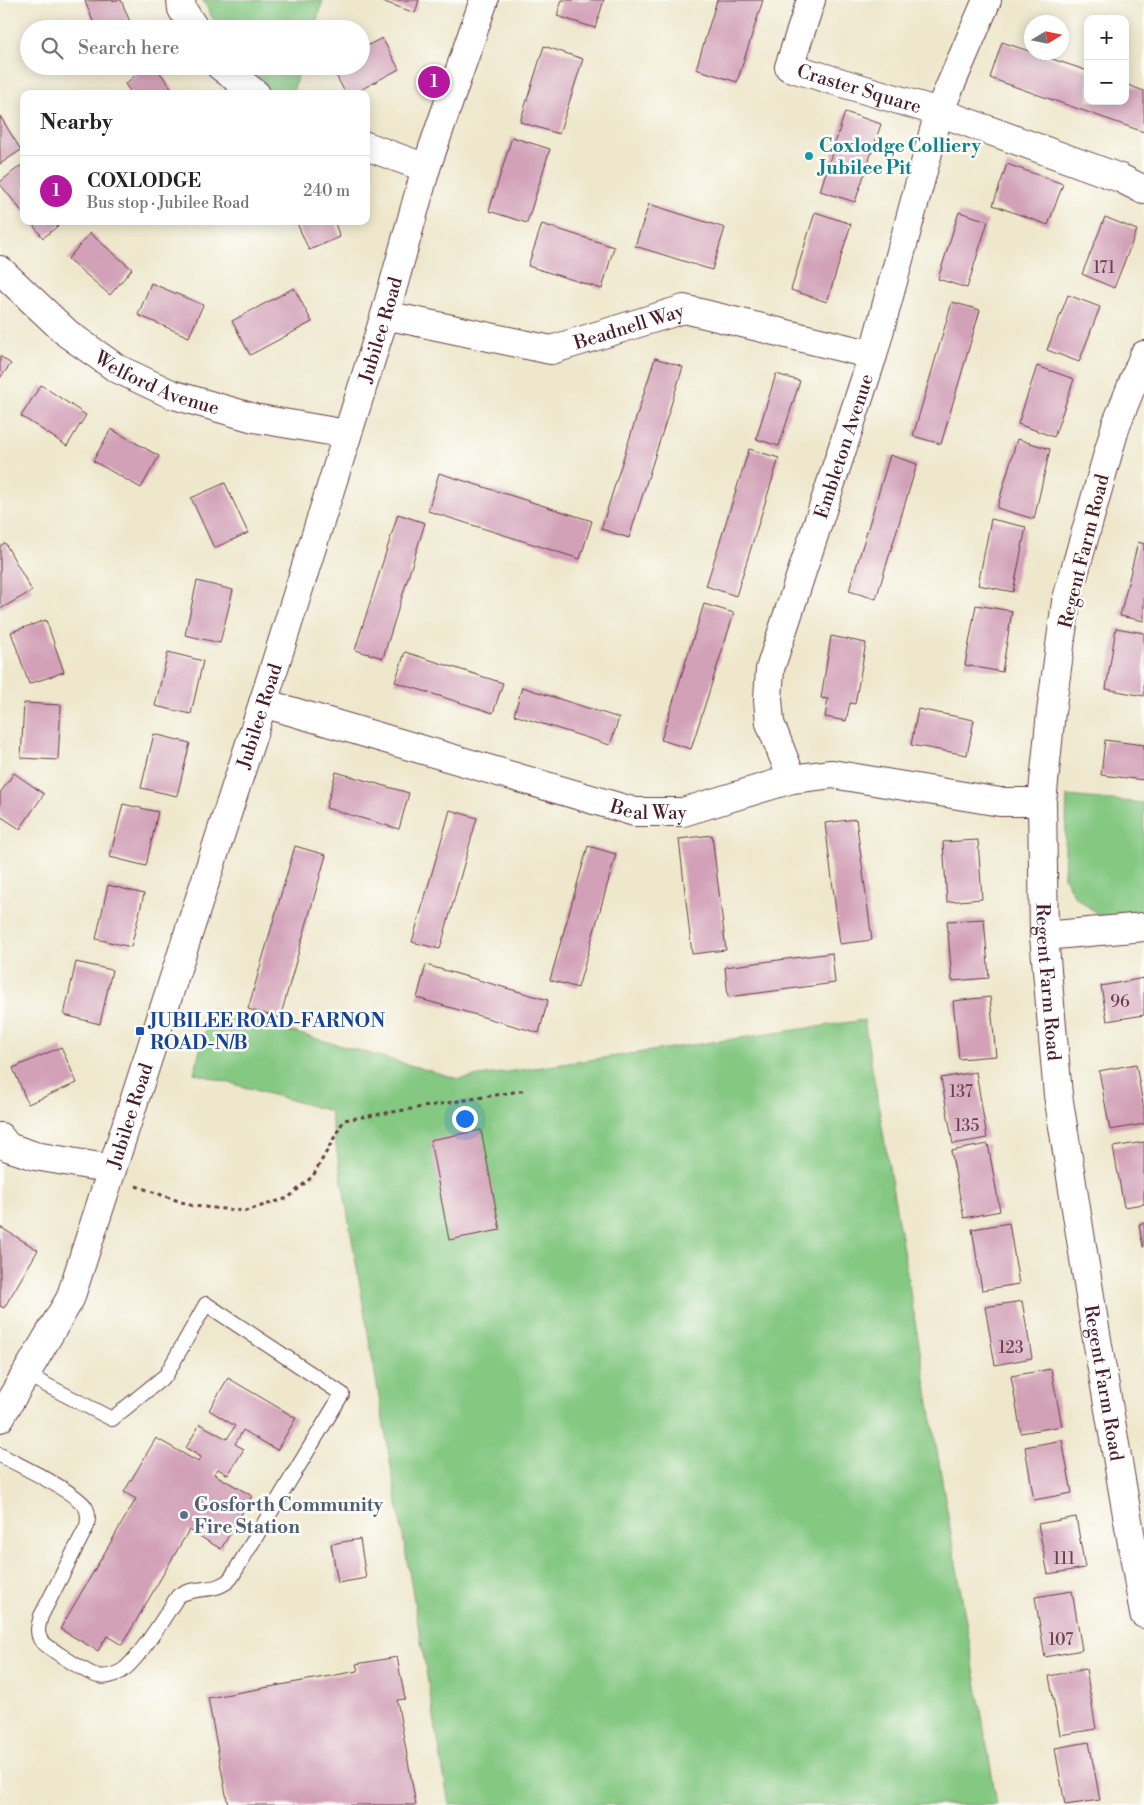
<!DOCTYPE html>
<html lang="en">
<head>
<meta charset="utf-8">
<style>
  body { margin:0; font-family:"Libre Bodoni",serif; background:#f6f6f6; color:#222 }
  .controls { position:absolute; right:15px; top:15px; display:grid; overflow:hidden; border-radius:10px; box-shadow:0 2px 12px #0003 }
  .controls button { width:45px; height:45px; display:grid; place-items:center; padding:0; border:0; border-bottom:1px solid #e0e0e0; background:#fff; color:#222; font:25px sans-serif }
  .compass { position:absolute; left:1024px; top:15px; width:45px; height:45px; border-radius:50%; background:#fff; box-shadow:0 2px 12px #0003; rotate:80deg }
  .you { position:absolute; left:464px; top:1118px; width:18px; height:18px; margin:-12px; border:4px solid #fff; border-radius:50%; background:#1a73e8; box-shadow:0 0 0 8px #1a73e833 }
  .badge { display:grid; place-items:center; width:32px; height:32px; border-radius:50%; background:#b5179e; color:#fff; font-size:16px; font-weight:700 }
  .pin { position:absolute; translate:-50% -50%; border:2px solid #fff; box-shadow:0 1px 5px #0006 }
  .list { margin:0; padding:0; list-style:none }
  h2 { display:flex; justify-content:space-between; align-items:center; height:65px; margin:0; padding:0 20px; font-size:21px }
  h2 small { font-size:16px; font-weight:400; color:#767676 }
  .list li { display:grid; grid-template-columns:32px 1fr auto; gap:15px; align-items:center; box-sizing:border-box; height:70px; padding:0 20px; border-top:1px solid #e0e0e0 }
  .list b { display:block; font-size:19px; white-space:nowrap }
  .list p { margin:0; font-size:16px; white-space:nowrap; color:#767676 }
  .list em { font-size:16px; font-style:normal; color:#767676 }
  .icon { flex:none; width:28px; height:28px; fill:none; stroke:currentColor; stroke-width:2; stroke-linecap:round; stroke-linejoin:round }
  .map { position:relative; flex:none; width:1144px; height:1805px; overflow:hidden }
  .search { position:absolute; background:#fff; box-shadow:0 2px 12px #0003; left:20px; top:20px; width:350px; height:55px; display:flex; align-items:center; gap:12px; box-sizing:border-box; padding:0 18px; border-radius:28px; color:#767676; font-size:19px }
  .panel { position:absolute; background:#fff; box-shadow:0 2px 12px #0003; left:20px; top:90px; width:350px; height:135px; border-radius:10px }
  .map>svg:first-child { display:block }
  .green { fill:#84c882; stroke:#677456 }
  .building { fill:#d2a1b8 }
  .lines { fill:none; stroke-linecap:round; stroke-linejoin:round }
  .service-casing { stroke:#633d43; stroke-width:16 }
  .minor-casing { stroke:#633d43; stroke-width:30 }
  .tertiary-casing { stroke:#633d43; stroke-width:30 }
  .path { stroke:#633d43; stroke-width:3; stroke-dasharray:4 4; stroke-linecap:butt }
  .service { stroke:#fff; stroke-width:14 }
  .minor { stroke:#fff; stroke-width:28 }
  .tertiary { stroke:#fff; stroke-width:28 }
  .culture-dot { fill:#0f9aa8; stroke:#fdfcf7; stroke-width:2 }
  .transit-dot { fill:#1a4fb4; stroke:#fdfcf7; stroke-width:2 }
  .service-dot { fill:#5c6f8a; stroke:#fdfcf7; stroke-width:2 }
  .labels { text-anchor:middle; stroke-width:5; stroke-linejoin:round; paint-order:stroke }
  .number-label { font-size:16px; fill:#6c404e }
  .street-label { font-size:19px; fill:#4a1f2b; stroke:#fdfcf7 }
  .culture-label { font-size:19px; font-weight:bold; fill:#0d838f; stroke:#fdfcf7; text-anchor:start }
  .transit-label { font-size:19px; font-weight:bold; fill:#164399; stroke:#fdfcf7; text-anchor:start }
  .service-label { font-size:19px; font-weight:bold; fill:#4e5e75; stroke:#fdfcf7; text-anchor:start }
</style>
</head>
<body>
<div class="map">
<svg width="1144" height="1805" viewBox="0 0 1144 1805">
  <rect width="100%" height="100%" fill="#fdfcf7"/>
  <filter id="ink" filterUnits="userSpaceOnUse"><feTurbulence type="fractalNoise" baseFrequency=".02" numOctaves="2"/><feDisplacementMap in="SourceGraphic" scale="10" xChannelSelector="R" yChannelSelector="G"/><feConvolveMatrix kernelMatrix="1 2 1 2 8 2 1 2 1" color-interpolation-filters="sRGB"/></filter>
  <filter id="wash" filterUnits="userSpaceOnUse"><feTurbulence type="fractalNoise" baseFrequency=".0096" numOctaves="4" result="noise"/><feDisplacementMap in="SourceGraphic" scale="20" xChannelSelector="R" yChannelSelector="G"/><feGaussianBlur stdDeviation="1.12" result="paint"/><feColorMatrix in="noise" values="0 0 0 0 0 0 0 0 0 0 0 0 0 0 0 0 0 1.4 0 .05"/><feComposite in="paint" operator="in"/></filter>
  <g filter="url(#wash)">
    <rect width="100%" height="100%" fill="#eee7cc"/>
    <path class="green" d="M203 0H323L314 29H218Z
      M244 66H301L292 94H275Z
      M1067 796 1144 803V914L1103 918 1075 897 1064 877Z
      M211 1009 459 1079 864 1020 997 1805H449L330 1111 194 1073Z"/>
    <g id="blocks">
      <path class="building" d="M121 0 133 29H96L85 1Z
        M379 0H419L415 13Z
        M562 0H604L595 28 557 16Z
        M717 0H763L737 82 696 69Z
        M382 38 399 69 353 94H346L331 66H361V49Z
        M1002 42 1088 71V101H1125V84L1144 91V132L990 78Z
        M544 46 583 59 559 134 520 122Z
        M147 66H155L176 94H132L125 84Z
        M845 112 881 124 855 202 820 191Z
        M0 116 21 150 0 164Z
        M512 137 550 149 527 223 489 211Z
        M24 163V214L0 184V182Z
        M1007 164 1063 184 1048 225 993 205Z
        M649 204 725 228 712 270 635 246Z
        M815 212 851 224 827 302 791 290Z
        M959 212 988 221 967 288 938 279Z
        M1105 217 1137 230 1114 288 1082 274Z
        M30 221H64L43 238Z
        M296 221H334L340 237 309 250Z
        M542 224 614 247 602 289 528 266Z
        M90 233 132 269 110 295 68 259Z
        M151 283 203 305 189 337 138 315Z
        M294 288 312 322 250 355 232 321Z
        M1068 295 1100 307 1079 362 1047 350Z
        M952 302 980 310 941 444 913 436Z
        M0 356 11 364 0 378Z
        M655 358 683 367 629 538 601 529Z
        M1037 366 1074 379 1054 437 1018 424Z
        M776 374 800 381 779 446 756 439Z
        M41 385 86 415 67 446 21 416Z
        M111 429 159 456 141 488 93 461Z
        M1017 439 1050 449 1034 519 997 508Z
        M749 449 779 458 736 596 706 586Z
        M890 455 917 464 876 599 849 591Z
        M439 473 592 521 580 559 428 511Z
        M225 483 248 533 214 548 191 498Z
        M398 514 425 523 383 658 355 650Z
        M991 519 1026 527 1013 592 978 585Z
        M1138 542 1144 544V621L1120 616Z
        M5 543 32 591 0 609V546Z
        M197 581 233 590 220 643 185 635Z
        M704 604 734 613 691 749 661 740Z
        M976 605 1012 611 1002 672 965 665Z
        M46 620 64 672 29 684 11 632Z
        M1116 628 1144 633V696L1106 689Z
        M831 636 866 643 855 704 850 703 846 721 825 717 828 699 821 698Z
        M168 652 203 661 191 714 155 706Z
        M405 652 503 683 493 713 395 682Z
        M522 687 619 718 610 745 514 715Z
        M24 703 61 705 58 760 21 758Z
        M918 709 974 720 967 755 911 745Z
        M154 734 190 743 177 796 141 788Z
        M1105 740 1144 745V780L1101 775Z
        M336 772 409 793 399 829 326 808Z
        M14 773 44 794 20 829 0 816V793Z
        M123 804 158 812 146 866 110 857Z
        M450 810 477 818 440 949 412 942Z
        M856 819 872 940 840 944 825 823Z
        M712 835 726 950 692 954 679 839Z
        M978 840 982 899 947 902 943 842Z
        M295 846 326 855 280 1018 248 1009Z
        M588 846 616 854 578 988 550 980Z
        M108 885 144 894 131 947 96 939Z
        M984 919 989 978 952 981 947 921Z
        M832 953 835 983 728 997 725 967Z
        M76 962 112 970 100 1024 64 1015Z
        M426 965 548 1000 539 1033 417 998Z
        M1144 978V1015L1107 1021 1101 986Z
        M990 997 996 1056 959 1059 953 1001Z
        M61 1047 77 1083 28 1104 13 1068Z
        M1136 1064 1144 1110V1124L1110 1130 1099 1071Z
        M976 1072 987 1138 953 1144 941 1078Z
        M481 1130 500 1230 449 1240 430 1140Z
        M1144 1142V1204L1124 1207 1113 1147Z
        M988 1144 1000 1211 964 1218 951 1151Z
        M1009 1223 1019 1284 982 1290 972 1229Z
        M1144 1223V1247H1143L1139 1224Z
        M0 1227 38 1250 4 1308 0 1306Z
        M1022 1301 1032 1358 995 1365 985 1307Z
        M1051 1369 1062 1426 1021 1433 1011 1376Z
        M228 1378 296 1418 277 1450 243 1430 235 1444 244 1449 228 1475 218 1469 214 1474 252 1496 221 1549 189 1530 122 1645 107 1636 98 1651 60 1629 136 1499 124 1492 156 1438 198 1462 201 1457 186 1448 200 1424 227 1439 235 1426 209 1410Z
        M1062 1440 1072 1493 1034 1500 1025 1447Z
        M1076 1517 1085 1568 1048 1574 1038 1524Z
        M360 1539 366 1578 338 1583 331 1544Z
        M1072 1591 1082 1650 1045 1657 1035 1597Z
        M397 1657 405 1699 397 1700 416 1805H228L208 1698 358 1671 356 1664Z
        M1086 1669 1096 1729 1060 1735 1049 1676Z
        M1089 1742 1100 1800 1065 1805 1055 1748Z"/>
    </g>
  </g>
  <g filter="url(#ink)">
    <use href="#blocks" fill-opacity="0" stroke="#633d43" stroke-width="1"/>
    <g class="lines">
      <g class="service-casing">
        <path id="service" d="M0 1455C17 1464 78 1493 86 1508 89 1514 88 1520 87 1526L41 1616C39 1624 36 1631 40 1639 43 1645 90 1675 98 1676 106 1678 113 1675 120 1672 137 1663 166 1614 178 1596 195 1585 217 1594 231 1578L342 1394 206 1304 166 1375 112 1419 25 1374"/>
      </g>
      <g class="minor-casing">
        <g id="minor">
          <path d="M181 0 182 9 195 29"/>
          <path id="s1" d="M811 0 789 67 939 112 1120 178 1144 190"/>
          <path d="M220 66 256 94"/>
          <path d="M366 146 426 168"/>
          <path id="s2" d="M0 270 68 334 116 368 171 394 254 418 347 434"/>
          <path id="s3" d="M385 315 551 350 684 309 873 355"/>
          <path id="s4" d="M1144 355 1116 425 1066 602 1051 712 1042 802 1044 936 1058 1095 1095 1328 1144 1614"/>
          <path id="s5" d="M263 703 635 812H683L792 779 832 774 1000 802H1042"/>
          <path id="s6" d="M792 779 770 723 768 699 770 669 873 355 939 112 987 0"/>
          <path d="M1044 936 1144 927"/>
          <path d="M0 1137 8 1147 35 1156 112 1169"/>
        </g>
      </g>
      <g class="tertiary-casing">
        <g id="tertiary">
          <path id="s7" d="M0 1418 70 1299 263 703 385 315 426 168 484 0"/>
        </g>
      </g>
      <path class="path" d="M136 1186 193 1206 245 1211 288 1198 313 1176 344 1120 526 1090"/>
      <use href="#service" class="service"/>
      <use href="#minor" class="minor"/>
      <use href="#tertiary" class="tertiary"/>
    </g>
  </g>
  <circle class="culture-dot" cx="809" cy="156" r="5"/>
  <rect class="transit-dot" x="135" y="1026" width="10" height="10" rx="2.5"/>
  <circle class="service-dot" cx="184" cy="1515" r="5"/>
  <g class="labels">
    <g class="number-label">
      <text x="1104" y="273">171</text>
      <text x="1120" y="1007">96</text>
      <text x="961" y="1097">137</text>
      <text x="967" y="1131">135</text>
      <text x="1011" y="1353">123</text>
      <text x="1064" y="1564">111</text>
      <text x="1061" y="1645">107</text>
    </g>
    <g class="street-label">
      <text dy="7" stroke="none"><textPath href="#s1" startOffset="144">Craster Square</textPath></text>
      <text dy="7" stroke="none"><textPath href="#s3" startOffset="251">Beadnell Way</textPath></text>
      <text dy="7" stroke="none"><textPath href="#s7" startOffset="1156">Jubilee Road</textPath></text>
      <text dy="7" stroke="none"><textPath href="#s2" startOffset="196">Welford Avenue</textPath></text>
      <text dy="7" stroke="none"><textPath href="#s6" startOffset="349">Embleton Avenue</textPath></text>
      <text transform="translate(1083 551) rotate(-76)" y="7">Regent Farm Road</text>
      <text dy="7" stroke="none"><textPath href="#s7" startOffset="751">Jubilee Road</textPath></text>
      <text dy="7" stroke="none"><textPath href="#s5" startOffset="401">Beal Way</textPath></text>
      <text dy="7" stroke="none"><textPath href="#s4" startOffset="641">Regent Farm Road</textPath></text>
      <text dy="7" stroke="none"><textPath href="#s7" startOffset="331">Jubilee Road</textPath></text>
      <text dy="7" stroke="none"><textPath href="#s4" startOffset="1046">Regent Farm Road</textPath></text>
    </g>
    <g class="culture-label">
      <text x="819" y="152">Coxlodge Colliery<tspan x="819" dy="22">Jubilee Pit</tspan></text>
    </g>
    <g class="transit-label">
      <text x="150" y="1027">JUBILEE ROAD-FARNON<tspan x="150" dy="22">ROAD-N/B</tspan></text>
    </g>
    <g class="service-label">
      <text x="194" y="1511">Gosforth Community<tspan x="194" dy="22">Fire Station</tspan></text>
    </g>
  </g>
</svg>
<div class="controls">
<button>+</button>
<button>−</button>
</div>
<svg class="compass" viewBox="-18 -18 36 36"><path d="M0-13l5 13h-10z" fill="#e53935"/><path d="M0 13l5-13h-10z" fill="#767676"/></svg>
<div class="you"></div>
<div class="pin badge" style="left:434px;top:82px">1</div>
<div class="search"><svg class="icon" aria-label="search" viewBox="0 0 24 24"><circle cx="10" cy="10" r="6"/><path d="M15 15l6 6"/></svg>Search here</div>
<section class="panel">
<h2>Nearby<small></small></h2>
<ul class="list">
<li><span class="badge">1</span><div><b>COXLODGE</b><p>Bus stop · Jubilee Road</p></div><em>240 m</em></li>
</ul>
</section>
</div>
</body>
</html>
